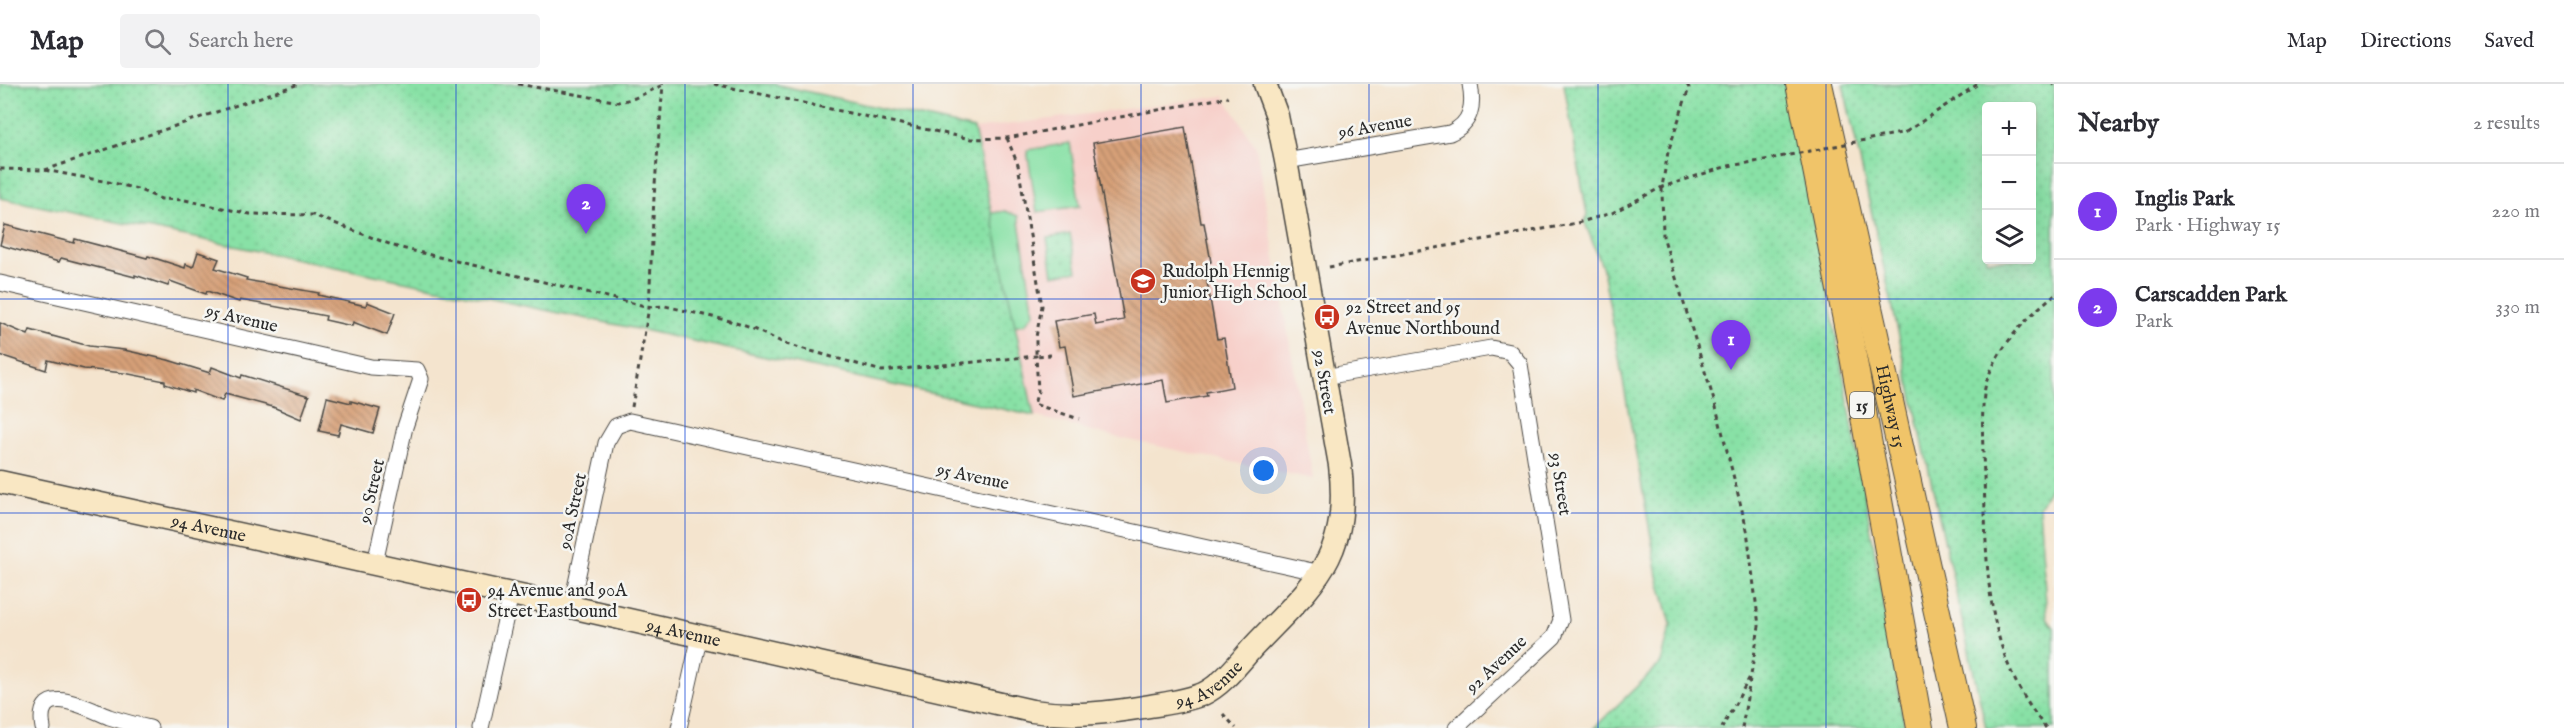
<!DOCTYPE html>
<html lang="en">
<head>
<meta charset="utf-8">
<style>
  body { margin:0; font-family:"IM FELL English",serif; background:#f2f2f3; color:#2b2b33 }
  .controls { position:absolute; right:18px; top:18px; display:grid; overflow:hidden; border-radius:6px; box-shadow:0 6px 24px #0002 }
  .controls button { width:54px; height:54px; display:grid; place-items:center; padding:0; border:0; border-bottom:2px solid #e1e1e2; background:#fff; color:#2b2b33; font:30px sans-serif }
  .you { position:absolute; left:1264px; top:387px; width:21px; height:21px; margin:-15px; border:4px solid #fff; border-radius:50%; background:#1a73e8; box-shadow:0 0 0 9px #1a73e833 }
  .badge { display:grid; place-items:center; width:39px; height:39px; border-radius:50%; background:#7c3aed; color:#fff; font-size:20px; font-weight:700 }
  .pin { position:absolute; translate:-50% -50px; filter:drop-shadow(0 2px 3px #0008) }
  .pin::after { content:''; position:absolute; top:32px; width:21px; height:18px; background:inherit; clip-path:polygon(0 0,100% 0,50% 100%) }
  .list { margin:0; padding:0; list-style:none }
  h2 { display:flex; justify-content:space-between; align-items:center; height:78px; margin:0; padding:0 24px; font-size:26px }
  h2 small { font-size:20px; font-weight:400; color:#7c7c81 }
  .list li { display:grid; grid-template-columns:39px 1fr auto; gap:18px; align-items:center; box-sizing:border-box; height:96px; padding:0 24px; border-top:2px solid #e1e1e2 }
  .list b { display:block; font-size:22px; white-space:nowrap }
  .list p { margin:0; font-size:20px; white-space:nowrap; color:#7c7c81 }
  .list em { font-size:20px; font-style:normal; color:#7c7c81 }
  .icon { flex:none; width:33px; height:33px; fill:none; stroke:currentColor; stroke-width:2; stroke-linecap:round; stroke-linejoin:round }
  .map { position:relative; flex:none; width:2054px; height:644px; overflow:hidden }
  header { display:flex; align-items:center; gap:36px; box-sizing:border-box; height:84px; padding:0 30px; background:#fff; border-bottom:2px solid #e1e1e2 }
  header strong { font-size:28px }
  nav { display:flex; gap:33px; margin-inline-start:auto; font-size:21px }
  .search { width:420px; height:54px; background:#f2f2f3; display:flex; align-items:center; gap:15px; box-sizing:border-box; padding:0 21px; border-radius:6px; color:#7c7c81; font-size:22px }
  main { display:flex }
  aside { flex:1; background:#fff }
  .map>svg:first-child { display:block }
  .built { fill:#f7d0ca }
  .grass { fill:#88e1a6; stroke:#5a8668; stroke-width:1.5 }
  .park { fill:url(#park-dots); stroke:#5a8668; stroke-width:1.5; fill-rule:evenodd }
  .building { fill:url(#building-back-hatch) }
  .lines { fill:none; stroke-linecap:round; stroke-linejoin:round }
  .street-casing { stroke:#494743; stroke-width:17 }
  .secondary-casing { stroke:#494743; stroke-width:25 }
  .primary-casing { stroke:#494743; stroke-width:28 }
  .path { stroke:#494743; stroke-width:3; stroke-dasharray:4.5 4.5; stroke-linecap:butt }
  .street { stroke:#fff; stroke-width:15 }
  .secondary { stroke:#f9e7c3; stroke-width:22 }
  .primary { stroke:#f0c469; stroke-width:26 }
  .path-bridge { stroke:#494743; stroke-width:3; stroke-dasharray:4.5 4.5; stroke-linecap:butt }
  .grid { fill:none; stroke:#1d4ed8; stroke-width:1.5; stroke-opacity:0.55 }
  .labels { text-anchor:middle; stroke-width:5; stroke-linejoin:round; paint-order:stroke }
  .shield { fill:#f6f6f2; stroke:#686867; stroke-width:1.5 }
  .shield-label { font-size:16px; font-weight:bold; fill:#2b2b2b }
  .street-label { font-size:18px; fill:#2b2b2b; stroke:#f6f6f2 }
  .poi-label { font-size:18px; fill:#2b2b2b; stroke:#f6f6f2; text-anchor:start }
</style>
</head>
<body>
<header>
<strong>Map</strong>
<div class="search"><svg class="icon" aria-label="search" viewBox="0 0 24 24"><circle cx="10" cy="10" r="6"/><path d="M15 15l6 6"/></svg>Search here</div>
<nav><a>Map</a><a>Directions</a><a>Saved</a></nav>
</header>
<main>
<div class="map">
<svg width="2054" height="644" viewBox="0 0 2054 644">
  <defs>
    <pattern id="park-dots" width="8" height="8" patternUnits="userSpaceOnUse" patternTransform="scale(1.5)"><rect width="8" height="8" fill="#88e1a6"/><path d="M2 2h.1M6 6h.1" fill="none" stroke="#76c18f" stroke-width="1.8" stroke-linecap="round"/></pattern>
    <pattern id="building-back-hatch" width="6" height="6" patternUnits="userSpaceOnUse" patternTransform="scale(1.5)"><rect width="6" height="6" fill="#d7a078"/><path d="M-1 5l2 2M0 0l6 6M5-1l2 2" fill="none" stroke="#af8363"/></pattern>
  </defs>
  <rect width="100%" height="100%" fill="#f6f6f2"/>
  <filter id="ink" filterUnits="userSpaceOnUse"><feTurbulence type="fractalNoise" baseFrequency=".0167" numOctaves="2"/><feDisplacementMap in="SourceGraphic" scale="12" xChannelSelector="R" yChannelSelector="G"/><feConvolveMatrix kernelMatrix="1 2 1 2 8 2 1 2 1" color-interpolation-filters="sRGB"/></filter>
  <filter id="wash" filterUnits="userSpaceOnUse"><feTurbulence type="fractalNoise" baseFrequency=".008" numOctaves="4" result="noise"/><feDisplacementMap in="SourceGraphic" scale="24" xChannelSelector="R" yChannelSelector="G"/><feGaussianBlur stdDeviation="1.35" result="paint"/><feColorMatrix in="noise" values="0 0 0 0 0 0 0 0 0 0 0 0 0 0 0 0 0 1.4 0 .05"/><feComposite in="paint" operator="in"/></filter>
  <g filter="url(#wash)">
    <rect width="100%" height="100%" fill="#f4e4ce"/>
    <path class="built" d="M1224 12 1256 63 1313 395 1115 353 1034 332 974 45Z"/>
    <path class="grass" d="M1070 59 1080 122 1037 128 1027 66Z
      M1005 127 1018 132 1034 229 1025 240 924 258 974 132Z"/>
    <path class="park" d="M0 0H774L974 45 1034 332 652 248 0 114Z
      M1564 0H1785C1832 213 1868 429 1905 644H1594L1661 579 1671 540 1658 492 1603 185 1585 139 1587 130Z
      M1843 0H2054V397L2039 423 2047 533 2054 544V644H1986ZM1986 22H2032V176H1986Z
      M1070 150 1077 187 1053 191 1047 154Z"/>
    <g id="blocks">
      <path class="building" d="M1185 43 1201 139H1204L1211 178 1204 180 1217 255 1224 254 1232 303 1206 308 1207 312 1167 319 1163 296 1074 312 1065 262 1059 263 1054 237 1094 230 1096 241 1124 236 1093 59Z
        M5 141 74 159 75 155 147 174 148 172 185 184 186 180 193 183 198 168 219 175 215 184 247 194 246 196 319 209 318 211 366 222 367 218 395 229 387 251 353 238 352 242 325 236 326 232 240 216 239 218 207 207 206 210 170 197 168 202 135 191V193L61 174 59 178 0 161Z
        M0 239 28 251 30 246 89 262 124 266 168 276 210 289 212 283 241 294 242 291 309 312 301 335 273 323 225 310 222 317 193 306V309L165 300V297L124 289 84 285 48 276 46 286 0 271Z
        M327 313 351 319V317L380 325 373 349 341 340 338 351 319 347Z"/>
    </g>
  </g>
  <g filter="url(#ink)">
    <use href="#blocks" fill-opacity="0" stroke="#494743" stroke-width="1.5"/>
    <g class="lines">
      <g class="street-casing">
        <path id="street" d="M1286 77 1450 49C1472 39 1474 21 1470 0
          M0 199 371 283 417 286 421 295 405 343 375 479
          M1324 293 1491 264 1510 268 1520 280 1561 536 1554 553 1456 644
          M571 523 606 359 616 342 630 337 1321 489
          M43 644C34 595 89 625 109 633 122 637 136 641 150 644
          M481 644 511 510
          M679 644 700 551"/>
      </g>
      <g class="secondary-casing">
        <g id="secondary">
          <path id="s1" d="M0 398 571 523 1032 627C1073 633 1109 629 1150 622 1168 619 1186 617 1203 610 1224 600 1240 577 1255 561 1314 499 1351 474 1340 381L1286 77 1277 32 1265 0"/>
        </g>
      </g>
      <g class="primary-casing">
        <g id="primary">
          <path d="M1799 0 1851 261 1920 644"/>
          <path id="s2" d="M1819 0 1963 644"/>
        </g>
      </g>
      <path class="path" d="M518 0 619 18 635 14 665 0
        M714 0 971 55 1007 54 1228 13
        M1687 0 1689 4 1668 68 1662 103 1663 152 1716 323 1747 446 1759 542 1751 591 1722 644
        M2052 0 2054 1
        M1906 48 1978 0
        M1007 54 1018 81 1042 222 1036 253V272L1051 271
        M0 85 44 86 114 99 137 105 161 115 185 116 250 130 313 131 397 163 649 223 665 222 730 237 751 244 786 260 882 287 1036 272 1038 307 1034 320 1079 335
        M45 86 299 0
        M1329 183 1577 139 1612 129 1662 103 1728 82 1754 78
        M632 323 649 223 654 113 663 0
        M1223 630 1236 644
        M1742 644 1750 596
        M2046 644C1983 567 1987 486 1984 392 1983 369 1980 316 1987 296 2000 261 2026 234 2054 211"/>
      <use href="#street" class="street"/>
      <use href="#secondary" class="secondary"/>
      <use href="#primary" class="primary"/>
      <path class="path-bridge" d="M1754 78 1906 48"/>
    </g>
  </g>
  <path class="grid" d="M228 0V644M456 0V644M685 0V644M913 0V644M1141 0V644M1369 0V644M1598 0V644M1826 0V644M0 215H2054M0 429H2054"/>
  <defs>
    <g id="school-disc" transform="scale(1.35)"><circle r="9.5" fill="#c8321e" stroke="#f6f6f2"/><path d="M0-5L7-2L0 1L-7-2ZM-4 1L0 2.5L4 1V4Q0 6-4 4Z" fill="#fff"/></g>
    <g id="bus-disc" transform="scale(1.35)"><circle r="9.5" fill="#c8321e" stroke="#f6f6f2"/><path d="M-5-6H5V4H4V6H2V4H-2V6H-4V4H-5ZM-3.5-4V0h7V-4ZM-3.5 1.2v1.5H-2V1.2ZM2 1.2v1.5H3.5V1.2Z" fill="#fff"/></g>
  </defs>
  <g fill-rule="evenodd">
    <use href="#school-disc" x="1143" y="197"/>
    <use href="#bus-disc" x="1327" y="233"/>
    <use href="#bus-disc" x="469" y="516"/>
  </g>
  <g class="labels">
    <rect class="shield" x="1850" y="308" width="24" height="26" rx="4.5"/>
    <g class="shield-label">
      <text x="1862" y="327">15</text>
    </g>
    <g class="street-label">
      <text transform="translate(1375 42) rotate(-10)" y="6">96 Avenue</text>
      <text transform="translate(242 234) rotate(13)" y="6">95 Avenue</text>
      <text transform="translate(1325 298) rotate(80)" y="6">92 Street</text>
      <text dy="6" stroke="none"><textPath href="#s2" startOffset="330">Highway 15</textPath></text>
      <text transform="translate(973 392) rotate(12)" y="6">95 Avenue</text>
      <text transform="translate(1561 400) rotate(81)" y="6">93 Street</text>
      <text transform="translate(371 407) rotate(-77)" y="6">90 Street</text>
      <text transform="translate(572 427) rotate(-78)" y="6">90A Street</text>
      <text dy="6" stroke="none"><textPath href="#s1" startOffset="214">94 Avenue</textPath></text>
      <text dy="6" stroke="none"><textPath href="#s1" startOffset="700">94 Avenue</textPath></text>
      <text transform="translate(1496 580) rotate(-43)" y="6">92 Avenue</text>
      <text dy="6" stroke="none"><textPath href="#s1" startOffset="1240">94 Avenue</textPath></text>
    </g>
    <g class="poi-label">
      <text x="1162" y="193">Rudolph Hennig<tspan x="1162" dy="21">Junior High School</tspan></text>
      <text x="1346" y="229">92 Street and 95<tspan x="1346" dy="21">Avenue Northbound</tspan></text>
      <text x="488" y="512">94 Avenue and 90A<tspan x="488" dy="21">Street Eastbound</tspan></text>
    </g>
  </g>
</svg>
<div class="controls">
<button>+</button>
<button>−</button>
<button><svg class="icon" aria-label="layers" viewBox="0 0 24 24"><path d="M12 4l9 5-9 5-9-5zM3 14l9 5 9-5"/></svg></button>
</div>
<div class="you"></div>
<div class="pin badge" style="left:1731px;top:286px">1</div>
<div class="pin badge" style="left:586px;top:150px">2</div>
</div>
<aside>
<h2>Nearby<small>2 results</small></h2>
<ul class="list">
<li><span class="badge">1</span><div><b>Inglis Park</b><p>Park · Highway 15</p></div><em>220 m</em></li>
<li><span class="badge">2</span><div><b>Carscadden Park</b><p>Park</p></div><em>330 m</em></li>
</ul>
</aside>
</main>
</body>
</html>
